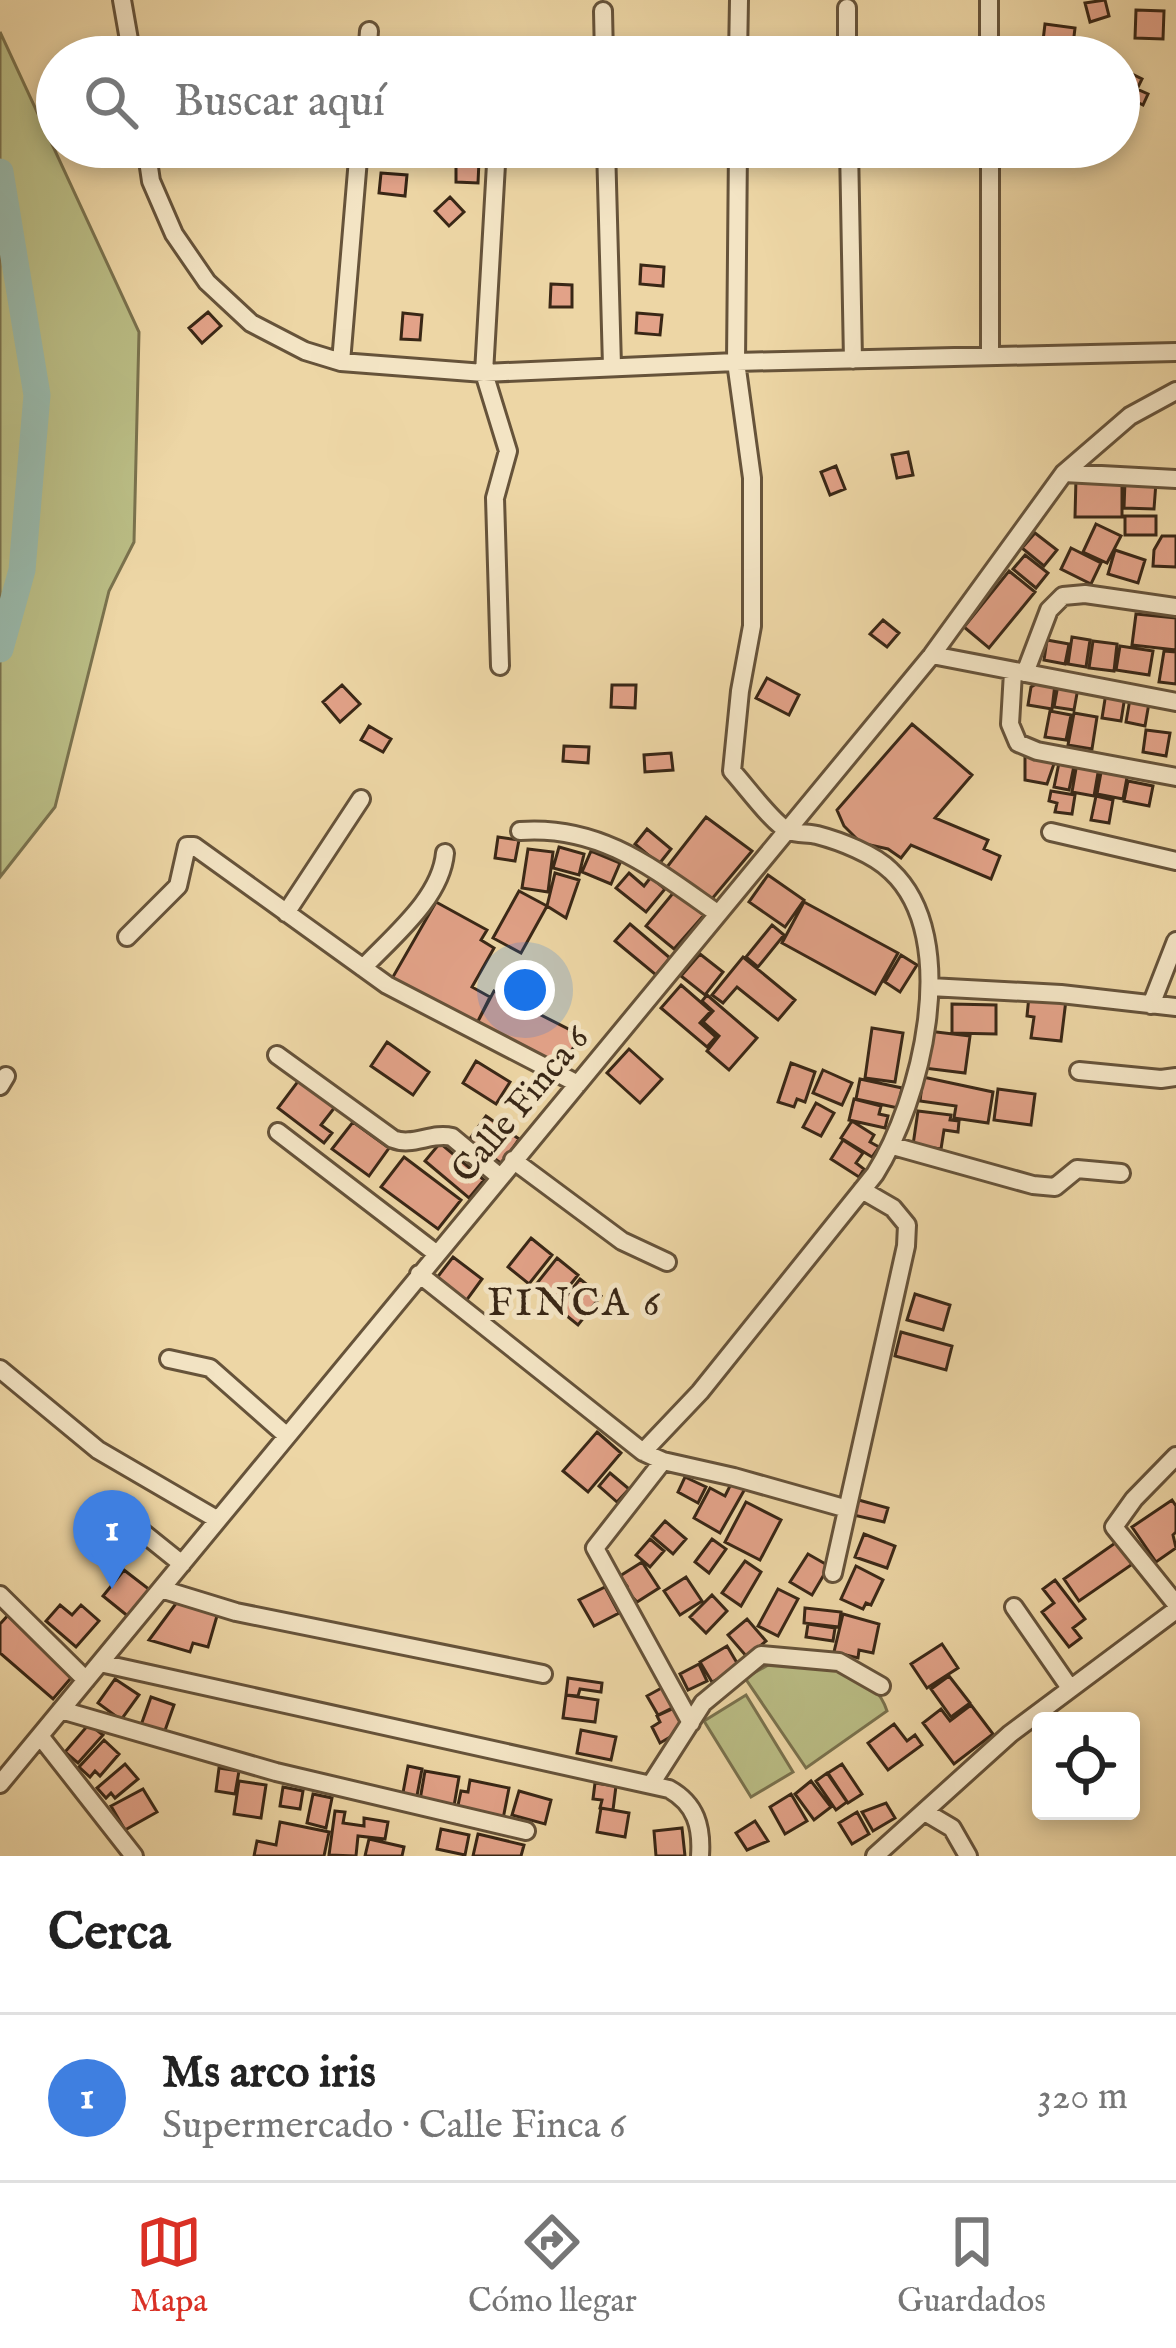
<!DOCTYPE html>
<html lang="es">
<head>
<meta charset="utf-8">
<style>
  body { margin:0; font-family:"IM FELL English",serif; background:#f6f6f6; color:#222 }
  .controls { position:absolute; right:36px; bottom:36px; display:grid; overflow:hidden; border-radius:12px; box-shadow:0 6px 18px #0003 }
  .controls button { width:108px; height:108px; display:grid; place-items:center; padding:0; border:0; border-bottom:3px solid #e0e0e0; background:#fff; color:#222; font:60px sans-serif }
  .you { position:absolute; left:525px; top:990px; width:42px; height:42px; margin:-30px; border:9px solid #fff; border-radius:50%; background:#1a73e8; box-shadow:0 0 0 18px #1a73e833 }
  .badge { display:grid; place-items:center; width:78px; height:78px; border-radius:50%; background:#d93025; color:#fff; font-size:39px; font-weight:700 }
  .pin { position:absolute; translate:-50% -99px; filter:drop-shadow(0 3px 6px #0008) }
  .pin::after { content:''; position:absolute; top:63px; width:42px; height:36px; background:inherit; clip-path:polygon(0 0,100% 0,50% 100%) }
  .list { margin:0; padding:0; list-style:none }
  h2 { display:flex; justify-content:space-between; align-items:center; height:156px; margin:0; padding:0 48px; font-size:51px }
  h2 small { font-size:39px; font-weight:400; color:#767676 }
  .list li { display:grid; grid-template-columns:78px 1fr auto; gap:36px; align-items:center; box-sizing:border-box; height:168px; padding:0 48px; border-top:3px solid #e0e0e0 }
  .list b { display:block; font-size:45px; white-space:nowrap }
  .list p { margin:0; font-size:39px; white-space:nowrap; color:#767676 }
  .list em { font-size:39px; font-style:normal; color:#767676 }
  .icon { flex:none; width:66px; height:66px; fill:none; stroke:currentColor; stroke-width:2; stroke-linecap:round; stroke-linejoin:round }
  .map { position:relative; flex:none; width:1176px; height:1856px; overflow:hidden }
  .search { position:absolute; background:#fff; box-shadow:0 6px 18px #0003; left:36px; right:36px; top:36px; height:132px; display:flex; align-items:center; gap:30px; box-sizing:border-box; padding:0 42px; border-radius:66px; color:#767676; font-size:45px }
  .sheet { height:324px; background:#fff }
  nav { display:flex; justify-content:space-around; align-items:center; box-sizing:border-box; height:168px; border-top:3px solid #e0e0e0; background:#fff; font-size:33px; color:#767676 }
  nav a { display:grid; justify-items:center; gap:6px }
  nav .on { color:#d93025 }
  .map>svg:first-child { display:block }
  .green { fill:#babd85; stroke:#7a724e; stroke-width:3 }
  .lines { fill:none; stroke-linecap:round; stroke-linejoin:round }
  .river { stroke:#99b9ab; stroke-width:27 }
  .building { fill:#e2a288; stroke:#392716; stroke-width:3 }
  .minor-casing { stroke:#66533a; stroke-width:22 }
  .minor { stroke:#f3e4c4; stroke-width:16 }
  .labels { text-anchor:middle; stroke-width:10; stroke-linejoin:round; paint-order:stroke }
  .street-label { font-size:36px; fill:#392716; stroke:#f3e4c4 }
  .neighbourhood-label { font-size:39px; letter-spacing:3px; fill:#392716; stroke:#f3e4c4 }
</style>
</head>
<body>
<div class="map">
<svg width="1176" height="1856" viewBox="0 0 1176 1856">
  <rect width="100%" height="100%" fill="#edd6a5"/>
  <filter id="stains"><feTurbulence type="fractalNoise" baseFrequency=".00167" numOctaves="4"/><feColorMatrix values="0 0 0 0 .2 0 0 0 0 .09 0 0 0 0 .02 0 0 0 .5 -.17"/></filter>
  <radialGradient id="worn" r=".72"><stop offset=".6" stop-color="#630" stop-opacity="0"/><stop offset="1" stop-color="#630" stop-opacity=".3"/></radialGradient>
  <path class="green" d="M0 32 139 332 134 542 109 591 55 807 0 877Z
    M777 1660C818 1664 872 1665 887 1711L806 1768 745 1678Z
    M746 1695 793 1772 751 1797 704 1721Z"/>
  <g class="lines">
    <path class="river" d="M0 172 37 395 22 570 0 649"/>
  </g>
  <path class="building" d="M1105 0 1109 16 1090 22 1085 3Z
    M1136 10 1164 11 1163 39 1135 38Z
    M1045 24 1075 28 1072 53 1042 49Z
    M1122 69 1142 79 1137 89 1148 94 1143 105 1133 100 1129 108 1119 103Z
    M456 160 479 161 478 183 456 182Z
    M381 173 407 175 405 196 379 193Z
    M450 197 464 212 449 226 435 211Z
    M641 265 664 267 663 286 640 284Z
    M551 284 572 285V307H550Z
    M208 312 221 326 202 343 189 328Z
    M403 313 422 315 420 340 401 339Z
    M637 313 662 315 660 335 636 333Z
    M908 452 913 475 897 478 892 455Z
    M836 466 845 489 830 495 821 472Z
    M1076 478 1122 479V517H1075Z
    M1125 481 1156 482 1154 509 1124 508Z
    M1125 516H1156V535H1125Z
    M1096 524 1121 536 1107 563 1083 552Z
    M1035 533 1057 550 1044 566 1022 548Z
    M1162 536H1176V567L1153 566 1154 550Z
    M1071 548 1101 563 1091 584 1061 569Z
    M1115 550 1145 560 1138 583 1108 574Z
    M1025 555 1048 573 1036 588 1013 569Z
    M1009 571 1035 592 989 648 964 627Z
    M1136 614 1176 618V650L1132 645Z
    M883 620 899 633 887 647 870 634Z
    M1072 637 1090 640 1086 667 1068 664Z
    M1047 640 1069 644 1065 664 1044 660Z
    M1093 641 1117 644 1114 671 1089 668Z
    M1120 646 1153 651 1149 675 1116 670Z
    M1164 651 1176 652V684L1159 682Z
    M767 678 799 695 789 715 756 698Z
    M1040 682 1055 684 1052 709 1028 705 1031 687Z
    M342 685 360 704 340 722 323 702Z
    M612 685H636L635 708 611 707Z
    M1058 685 1078 688 1074 710 1054 707Z
    M1106 693 1125 696 1121 721 1102 718Z
    M1130 699 1149 703 1145 726 1126 722Z
    M1050 711 1071 715 1066 740 1045 737Z
    M1074 713 1097 717 1092 749 1068 745Z
    M912 724 972 775 935 818 988 840 984 849 1000 856 991 879 911 845 901 858 888 849 861 843 844 826 837 810Z
    M369 726 391 739 383 752 361 740Z
    M1146 730 1170 733 1166 756 1143 752Z
    M564 746 589 747 588 763 563 761Z
    M1025 752 1056 758 1047 784 1025 780Z
    M671 753 673 770 645 772 644 755Z
    M1060 758 1075 761 1069 790 1054 787Z
    M1077 763 1099 767 1094 796 1072 792Z
    M1102 767 1128 772 1123 799 1097 794Z
    M1128 781 1153 786 1149 806 1124 801Z
    M1051 791 1075 795 1072 814 1055 812 1057 803 1049 801Z
    M1096 796 1113 800 1109 823 1091 820Z
    M706 817 752 851 711 900 667 867Z
    M647 829 671 849 659 864 635 844Z
    M498 837 519 840 515 861 495 858Z
    M559 847 584 854 579 875 553 868Z
    M528 849 553 852 548 892 522 888Z
    M591 851 620 863 611 884 582 872Z
    M555 873 579 880 566 918 547 906Z
    M629 873 644 886 651 877 665 889 646 912 616 888Z
    M768 875 804 900 785 927 749 902Z
    M519 891 547 906 521 953 493 938Z
    M674 892 704 915 674 949 646 926Z
    M436 902 487 930 481 940 494 948 472 987 490 997 476 1025 390 982Z
    M804 902 898 953 875 994 782 943Z
    M630 924 670 958 656 975 615 941Z
    M772 925 784 935 758 967 746 957Z
    M700 954 723 972 705 995 681 976Z
    M901 955 917 965 900 992 885 982Z
    M743 957 795 1000 778 1020 737 987 723 1003 712 995Z
    M681 985 711 1011 700 1023 716 1037 707 1047 661 1008Z
    M494 991 580 1035 562 1069 476 1025Z
    M707 995 757 1038 729 1070 707 1051 719 1036 703 1022 713 1011 702 1001Z
    M1029 996 1066 1000 1061 1041 1031 1038 1034 1017 1027 1016Z
    M952 1004 996 1005V1034L952 1033Z
    M872 1028 903 1033 895 1082 865 1078Z
    M928 1031 970 1036 965 1073 924 1068Z
    M387 1042 429 1072 413 1095 371 1066Z
    M629 1049 662 1079 640 1103 607 1073Z
    M476 1061 510 1082 496 1104 463 1083Z
    M791 1063 815 1072 805 1102 797 1099 794 1107 778 1102Z
    M823 1070 852 1083 842 1105 813 1093Z
    M923 1077 993 1092 988 1123 954 1118 956 1106 920 1101Z
    M860 1079 902 1088 898 1108 856 1099Z
    M299 1080 335 1107 321 1125 332 1133 324 1143 278 1108Z
    M998 1089 1035 1094 1031 1125 994 1120Z
    M854 1099 881 1106 879 1114 888 1116 885 1128 849 1120Z
    M816 1103 834 1113 821 1136 803 1127Z
    M918 1111 951 1115 950 1120 959 1121 958 1132 944 1130 941 1149 913 1145Z
    M486 1116 519 1139 502 1164 469 1140Z
    M852 1121 874 1135 870 1142 879 1147 872 1157 841 1138Z
    M353 1122 389 1148 369 1176 332 1149Z
    M843 1140 863 1153 856 1163 864 1169 859 1177 831 1159Z
    M440 1143 484 1180 469 1198 425 1161Z
    M404 1157 461 1200 438 1229 381 1187Z
    M531 1238 552 1255 529 1284 508 1267Z
    M453 1257 482 1279 466 1301 436 1279Z
    M557 1258 578 1275 555 1304 534 1287Z
    M580 1279 601 1296 578 1325 557 1308Z
    M915 1294 950 1305 943 1330 907 1320Z
    M901 1332 952 1346 946 1370 895 1356Z
    M597 1432 621 1453 588 1492 563 1471Z
    M610 1473 629 1489 617 1502 599 1486Z
    M685 1477 706 1487 698 1503 678 1492Z
    M733 1480 746 1487 720 1533 694 1518 710 1488 725 1496Z
    M855 1499 888 1508 884 1522 849 1514Z
    M1172 1500 1176 1506V1532L1173 1535 1176 1548 1156 1562 1132 1527Z
    M746 1502 781 1520 760 1560 725 1542Z
    M665 1521 686 1539 673 1554 652 1536Z
    M864 1534 895 1546 887 1568 855 1557Z
    M650 1539 664 1551 650 1567 636 1555Z
    M712 1539 726 1549 709 1573 695 1562Z
    M1118 1541 1134 1563 1079 1601 1064 1579Z
    M808 1554 829 1566 812 1595 790 1582Z
    M745 1561 761 1572 741 1606 722 1593Z
    M642 1562 659 1588 637 1602 624 1588 627 1586 620 1576Z
    M856 1566 883 1580 871 1605 866 1603 863 1609 841 1599Z
    M124 1570 150 1590 129 1617 103 1596Z
    M686 1577 702 1601 680 1615 664 1591Z
    M1055 1580 1085 1619 1073 1628 1081 1638 1069 1647 1042 1612 1054 1603 1043 1589Z
    M605 1587 619 1613 594 1626 579 1600Z
    M778 1589 798 1599 778 1636 758 1626Z
    M712 1595 727 1611 706 1633 690 1617Z
    M180 1598 219 1609 208 1647 193 1643 190 1652 149 1640Z
    M60 1605 72 1615 81 1605 99 1621 76 1647 46 1621Z
    M805 1608 841 1612 839 1627 804 1623Z
    M10 1613 77 1671 53 1699 0 1653V1624Z
    M843 1614 879 1624 873 1653 859 1650 858 1658 834 1652Z
    M747 1619 766 1641 747 1657 728 1635Z
    M808 1624 835 1628 833 1641 806 1637Z
    M942 1644 958 1668 927 1688 911 1664Z
    M727 1646 740 1668 712 1682 700 1662Z
    M699 1664 707 1681 688 1690 680 1674Z
    M949 1676 970 1703 951 1717 931 1689Z
    M568 1678 602 1683 601 1692 580 1689 578 1696 566 1695Z
    M115 1679 139 1695 121 1720 98 1703Z
    M667 1685 678 1705 658 1715 647 1696Z
    M566 1695 598 1700 595 1722 563 1718Z
    M151 1697 174 1705 163 1736 140 1728Z
    M681 1705 682 1730 660 1743 652 1727 660 1722 657 1716Z
    M971 1705 993 1734 954 1764 923 1723 941 1709 950 1721Z
    M89 1724 103 1735 78 1763 65 1752Z
    M894 1724 907 1741 915 1735 922 1745 888 1770 868 1743Z
    M581 1730 616 1737 611 1760 577 1753Z
    M104 1740 119 1754 100 1776 95 1771 90 1777 79 1767Z
    M125 1764 138 1779 115 1798 111 1793 106 1798 97 1788Z
    M842 1764 862 1794 848 1803 828 1773Z
    M408 1766 422 1769 416 1801 402 1798Z
    M219 1768 239 1771 235 1794 216 1791Z
    M425 1771 459 1777 454 1806 420 1800Z
    M827 1773 847 1802 836 1810 816 1781Z
    M470 1780 509 1788 503 1819 457 1810 461 1791 468 1792Z
    M239 1781 266 1785 261 1818 234 1814Z
    M811 1781 831 1807 814 1820 795 1794Z
    M595 1783 616 1786 613 1810 600 1808 602 1800 593 1799Z
    M283 1787 303 1791 300 1809 280 1806Z
    M143 1789 157 1812 125 1830 111 1806Z
    M519 1791 551 1800 545 1824 512 1815Z
    M313 1794 332 1798 326 1828 307 1823Z
    M791 1794 807 1821 785 1834 770 1807Z
    M886 1803 895 1818 873 1831 862 1812Z
    M601 1808 629 1813 625 1837 597 1832Z
    M335 1811 345 1812 343 1823 364 1826V1818L388 1822 385 1839 358 1836 356 1856 329 1855Z
    M857 1812 869 1834 852 1844 839 1823Z
    M755 1821 768 1841 747 1850 736 1833Z
    M280 1822 329 1832 324 1856H254L257 1841 276 1845Z
    M682 1828 685 1856H656L654 1831Z
    M441 1829 469 1835 465 1855 437 1849Z
    M478 1834 524 1845 521 1856H473Z
    M369 1839 404 1847 402 1856H365Z"/>
  <g class="lines">
    <g class="minor-casing">
      <path id="minor" d="M122 0 132 57
        M989 0V57
        M847 8V57
        M603 11 604 57
        M367 57 369 31
        M738 57 739 0
        M146 147 151 181 174 234 207 282 251 323 305 351 341 362 484 373 736 362 1176 352
        M497 147 484 373 508 451 495 498 500 666
        M606 147 612 366
        M849 147 853 360
        M990 147V355
        M341 362 359 147
        M1064 473 1176 479
        M932 655 1176 702
        M1013 672 1010 724 1018 743 1037 751 1176 777
        M1025 673 1049 610 1063 596 1085 594 1176 607
        M520 831C601 825 654 869 717 913
        M1051 832 1176 861
        M286 913 361 799
        M127 937 178 886 187 846H194L387 985 578 1084
        M363 968C393 936 441 898 445 853
        M930 987 1061 994 1176 1007
        M1151 1005 1176 941
        M277 1055 393 1139C412 1147 432 1132 452 1137L500 1177
        M1079 1071 1161 1079 1176 1077
        M0 1086 6 1076
        M278 1132 437 1254
        M893 1146 1033 1185 1055 1187 1077 1169 1121 1173
        M513 1160 622 1241 667 1262
        M419 1274 643 1452 663 1461 734 1477 844 1508
        M169 1359 210 1368 287 1436
        M0 1369 98 1450 218 1520
        M643 1452 700 1392 875 1174C920 1103 963 938 891 871 874 854 840 841 817 835 808 833 797 834 789 831 774 825 745 785 732 771L740 691 752 626V478L736 362 738 147
        M1176 1456 1134 1499 1114 1527 1176 1604
        M663 1461 595 1548 691 1723
        M106 1503 182 1564
        M833 1573 906 1246 907 1225 893 1208 862 1190
        M161 1589 236 1612 543 1674
        M0 1595 86 1680
        M1014 1607 1070 1688
        M100 1663 669 1789C696 1804 702 1827 700 1856
        M61 1710 276 1772 526 1831
        M40 1736 134 1856
        M0 1784 932 655 1064 473 1130 416 1176 391
        M651 1784 703 1703 761 1655 839 1662 881 1686
        M925 1812 952 1828 968 1856
        M875 1856 1010 1734 1176 1610"/>
    </g>
    <use href="#minor" class="minor"/>
  </g>
  <g class="labels">
    <g class="street-label">
      <text transform="translate(519 1103) rotate(-50)" y="13">Calle Finca 6</text>
    </g>
    <g class="neighbourhood-label">
      <text x="575" y="1315">FINCA 6</text>
    </g>
  </g>
  <rect width="100%" height="100%" filter="url(#stains)"/>
  <rect width="100%" height="100%" fill="url(#worn)"/>
</svg>
<div class="controls">
<button><svg class="icon" aria-label="locate" viewBox="0 0 24 24"><circle cx="12" cy="12" r="6"/><path d="M12 2v4M12 18v4M2 12h4M18 12h4"/></svg></button>
</div>
<div class="you"></div>
<div class="pin badge" style="left:112px;top:1589px;background:#3f7fe0">1</div>
<div class="search"><svg class="icon" aria-label="search" viewBox="0 0 24 24"><circle cx="10" cy="10" r="6"/><path d="M15 15l6 6"/></svg>Buscar aquí</div>
</div>
<section class="sheet">
<h2>Cerca<small></small></h2>
<ul class="list">
<li><span class="badge" style="background:#3f7fe0">1</span><div><b>Ms arco iris</b><p>Supermercado · Calle Finca 6</p></div><em>320 m</em></li>
</ul>
</section>
<nav>
<a class="on"><svg class="icon" aria-label="map" viewBox="0 0 24 24"><path d="M3 6l6-2 6 2 6-2v14l-6 2-6-2-6 2zM9 4v14M15 6v14"/></svg>Mapa</a>
<a><svg class="icon" aria-label="directions" viewBox="0 0 24 24"><path d="M12 3l9 9-9 9-9-9zM9 14v-3h6M13 9l2 2-2 2"/></svg>Cómo llegar</a>
<a><svg class="icon" aria-label="saved" viewBox="0 0 24 24"><path d="M7 4h10v16l-5-4-5 4z"/></svg>Guardados</a>
</nav>
</body>
</html>
